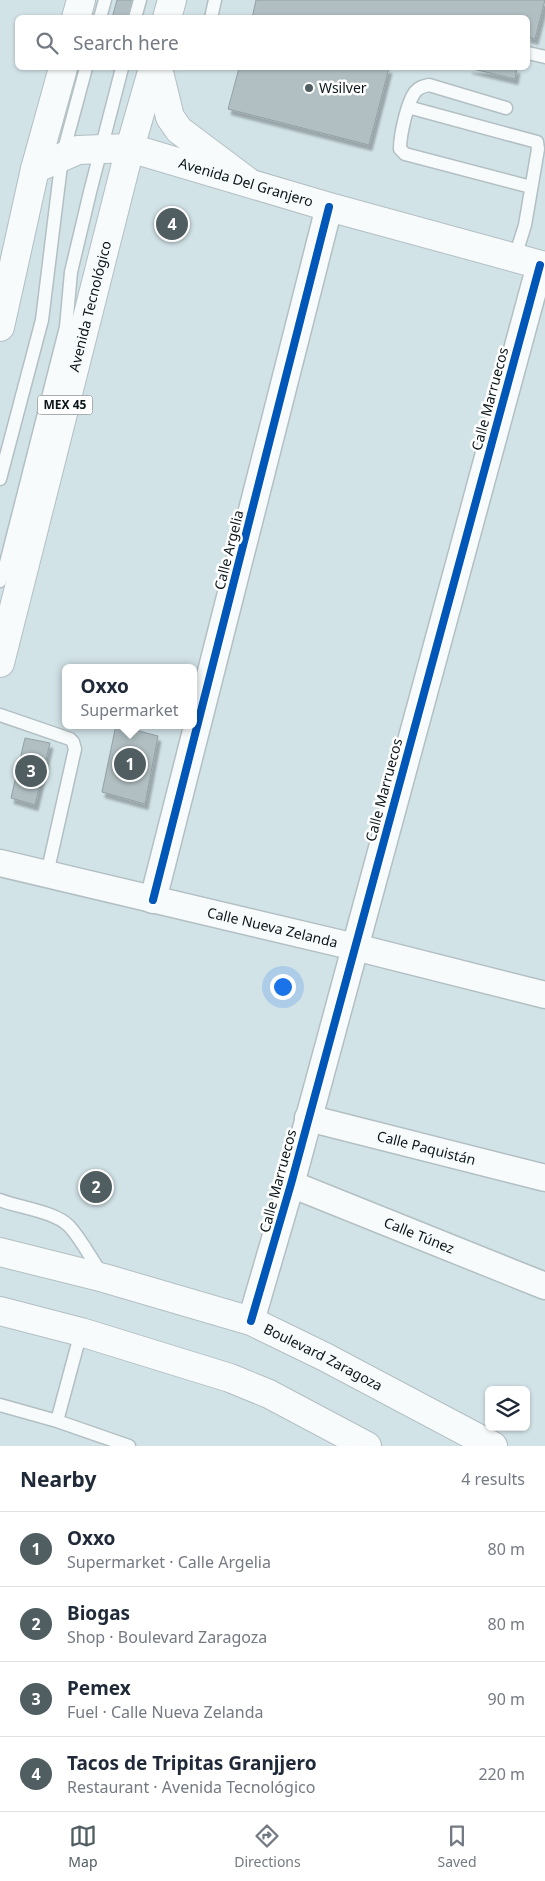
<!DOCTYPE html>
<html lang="en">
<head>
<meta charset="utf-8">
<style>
  body { margin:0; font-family:"Noto Sans",sans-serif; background:#f2f2f3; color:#1f2937 }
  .controls { position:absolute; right:15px; bottom:15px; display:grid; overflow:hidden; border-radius:8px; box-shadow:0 1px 4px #0004 }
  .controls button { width:45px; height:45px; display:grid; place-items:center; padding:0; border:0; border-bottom:1px solid #e0e1e3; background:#fff; color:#1f2937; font:25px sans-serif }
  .you { position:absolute; left:282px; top:986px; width:18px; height:18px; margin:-12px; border:4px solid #fff; border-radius:50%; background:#1a73e8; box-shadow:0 0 0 8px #1a73e833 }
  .badge { display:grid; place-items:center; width:32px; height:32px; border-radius:50%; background:#505d61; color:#fff; font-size:16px; font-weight:700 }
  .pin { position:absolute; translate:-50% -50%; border:2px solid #fff; box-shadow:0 1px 5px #0006 }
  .popup { position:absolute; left:62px; top:664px; width:135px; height:65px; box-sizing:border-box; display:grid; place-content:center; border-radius:8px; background:#fff; filter:drop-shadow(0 1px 4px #0005); font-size:16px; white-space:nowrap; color:#747a83 }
  .popup b { font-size:19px; color:#1f2937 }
  .popup::after { content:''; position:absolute; left:50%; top:100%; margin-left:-10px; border:10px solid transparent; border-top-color:#fff }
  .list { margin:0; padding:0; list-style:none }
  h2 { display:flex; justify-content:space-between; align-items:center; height:65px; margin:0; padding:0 20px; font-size:21px }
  h2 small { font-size:16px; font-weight:400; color:#747a83 }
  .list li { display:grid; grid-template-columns:32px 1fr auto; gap:15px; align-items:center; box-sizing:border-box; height:75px; padding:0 20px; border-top:1px solid #e0e1e3 }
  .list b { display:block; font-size:19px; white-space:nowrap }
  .list p { margin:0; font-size:16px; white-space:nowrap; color:#747a83 }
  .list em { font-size:16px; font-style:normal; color:#747a83 }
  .icon { flex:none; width:28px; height:28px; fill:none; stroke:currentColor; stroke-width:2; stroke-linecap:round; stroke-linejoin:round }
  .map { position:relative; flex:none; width:545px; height:1446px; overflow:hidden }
  .search { position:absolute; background:#fff; box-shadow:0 1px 4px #0004; left:15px; right:15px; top:15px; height:55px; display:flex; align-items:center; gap:12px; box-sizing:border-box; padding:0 18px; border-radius:8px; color:#747a83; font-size:19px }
  .sheet { height:365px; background:#fff }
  nav { display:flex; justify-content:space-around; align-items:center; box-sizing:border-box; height:70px; border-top:1px solid #e0e1e3; background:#fff; font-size:14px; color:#747a83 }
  nav a { display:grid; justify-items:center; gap:2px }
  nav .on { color:#505d61 }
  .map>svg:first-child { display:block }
  .building { fill:#b1bfc3; stroke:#93a0a4; filter:url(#shadow) }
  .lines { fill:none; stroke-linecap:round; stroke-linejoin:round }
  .lane-casing { stroke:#b2bfc3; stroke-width:15 }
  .street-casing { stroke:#b2bfc3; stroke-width:29 }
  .secondary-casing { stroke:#b2bfc3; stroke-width:30 }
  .primary-casing { stroke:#b2bfc3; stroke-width:30 }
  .lane { stroke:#f8fbfc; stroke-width:12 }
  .street { stroke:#f8fbfc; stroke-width:26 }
  .secondary { stroke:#f8fbfc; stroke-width:28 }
  .primary { stroke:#f8fbfc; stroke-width:28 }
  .cycleway-casing { stroke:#fff; stroke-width:11 }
  .cycleway { stroke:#0057b8; stroke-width:8 }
  .poi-dot { fill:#505d61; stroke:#fff; stroke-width:2 }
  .labels { text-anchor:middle; stroke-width:5; stroke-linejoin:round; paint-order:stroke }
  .shield { fill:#fff; stroke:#545b5e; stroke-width:1 }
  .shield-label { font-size:12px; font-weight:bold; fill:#0a1519 }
  .poi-label { font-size:14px; fill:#0a1519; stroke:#fff; text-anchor:start }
  .street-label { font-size:14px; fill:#0a1519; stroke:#fff }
</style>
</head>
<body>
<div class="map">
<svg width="545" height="1446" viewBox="0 0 545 1446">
  <defs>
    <filter id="shadow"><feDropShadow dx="3" dy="5.5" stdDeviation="1" flood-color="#0004"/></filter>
  </defs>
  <rect width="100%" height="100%" fill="#d2e3e8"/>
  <path class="building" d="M117 0H135L130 18H112Z
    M256 0H545L535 39 528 37V18H252Z
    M239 68H389L369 145 228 109Z
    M469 68H517L515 79Z
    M116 725 158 736 145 804 102 792Z
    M25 738 50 743 35 805 11 798Z"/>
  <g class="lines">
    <g class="lane-casing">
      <path id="lane" d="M100 18 105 0
        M135 18 140 0
        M211 18 215 0
        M528 53 545 57
        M408 107 537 142 538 149 525 225 515 257
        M506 108 429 85C424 86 419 87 415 92 407 103 400 135 400 149L405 154 531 187
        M0 479 42 320 62 157 86 68
        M0 581 5 567 66 327 71 272 90 192 122 68
        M0 715 70 739 73 742 75 749 47 874
        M0 1200C20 1208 54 1211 69 1226 82 1240 91 1259 102 1274
        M0 1405 57 1421 129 1446
        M57 1421 81 1332"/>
    </g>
    <g class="street-casing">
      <g id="street">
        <path id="s1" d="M0 863 355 947 545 995"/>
        <path d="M153 900 329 207"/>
        <path id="s2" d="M308 1118 545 1178"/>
        <path id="s3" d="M291 1184 545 1286"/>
        <path d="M251 1321 291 1184 540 265"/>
      </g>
    </g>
    <g class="secondary-casing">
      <g id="secondary">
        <path id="s4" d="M35 169 78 150 130 148 329 207 545 266"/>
      </g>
    </g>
    <g class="primary-casing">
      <g id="primary">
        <path d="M76 18 81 0"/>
        <path d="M167 18 172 0"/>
        <path d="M158 68 170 117 179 130 247 181"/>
        <path d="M0 327 35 169 63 68"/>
        <path id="s5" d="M0 663 130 148 153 68"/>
        <path id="s6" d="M0 1252 104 1278 251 1321 325 1357 493 1446"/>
        <path d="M0 1311 81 1332 230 1378 269 1394 367 1446"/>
      </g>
    </g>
    <use href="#lane" class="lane"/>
    <use href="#street" class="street"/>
    <use href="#secondary" class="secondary"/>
    <use href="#primary" class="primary"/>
    <g class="cycleway-casing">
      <path id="cycleway" d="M153 900 329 207
        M251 1321 291 1184 540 265"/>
    </g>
    <use href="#cycleway" class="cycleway"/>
  </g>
  <circle class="poi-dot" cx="309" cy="88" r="5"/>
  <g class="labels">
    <rect class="shield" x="37.5" y="395.5" width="55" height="19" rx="4"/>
    <g class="shield-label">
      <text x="65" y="409">MEX 45</text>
    </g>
    <g class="poi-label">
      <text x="319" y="93">Wsilver</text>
    </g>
    <g class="street-label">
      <text dy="5" stroke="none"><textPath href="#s4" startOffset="220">Avenida Del Granjero</textPath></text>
      <text dy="5" stroke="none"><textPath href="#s5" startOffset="368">Avenida Tecnológico</textPath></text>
      <text transform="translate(490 399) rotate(-75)" y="5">Calle Marruecos</text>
      <text transform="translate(229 550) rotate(-76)" y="5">Calle Argelia</text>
      <text transform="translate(384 790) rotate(-75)" y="5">Calle Marruecos</text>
      <text dy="5" stroke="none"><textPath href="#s1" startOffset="280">Calle Nueva Zelanda</textPath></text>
      <text dy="5" stroke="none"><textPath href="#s2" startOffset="122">Calle Paquistán</textPath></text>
      <text transform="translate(278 1181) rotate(-75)" y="5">Calle Marruecos</text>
      <text dy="5" stroke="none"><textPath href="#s3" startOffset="138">Calle Túnez</textPath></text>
      <text dy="5" stroke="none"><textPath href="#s6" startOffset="341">Boulevard Zaragoza</textPath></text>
    </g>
  </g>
</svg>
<div class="controls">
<button><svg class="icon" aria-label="layers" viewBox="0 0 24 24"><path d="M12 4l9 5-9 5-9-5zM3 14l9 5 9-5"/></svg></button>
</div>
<div class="you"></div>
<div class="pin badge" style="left:130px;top:764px">1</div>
<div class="popup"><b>Oxxo</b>Supermarket</div>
<div class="pin badge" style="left:96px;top:1187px">2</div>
<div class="pin badge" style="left:31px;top:771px">3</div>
<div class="pin badge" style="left:172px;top:224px">4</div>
<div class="search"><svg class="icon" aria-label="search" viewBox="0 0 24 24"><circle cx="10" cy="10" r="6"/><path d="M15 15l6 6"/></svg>Search here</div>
</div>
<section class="sheet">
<h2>Nearby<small>4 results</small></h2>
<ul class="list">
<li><span class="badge">1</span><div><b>Oxxo</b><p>Supermarket · Calle Argelia</p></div><em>80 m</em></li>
<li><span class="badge">2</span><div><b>Biogas</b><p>Shop · Boulevard Zaragoza</p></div><em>80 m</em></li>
<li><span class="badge">3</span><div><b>Pemex</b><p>Fuel · Calle Nueva Zelanda</p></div><em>90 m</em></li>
<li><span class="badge">4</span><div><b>Tacos de Tripitas Granjjero</b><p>Restaurant · Avenida Tecnológico</p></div><em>220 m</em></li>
</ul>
</section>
<nav>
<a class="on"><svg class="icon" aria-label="map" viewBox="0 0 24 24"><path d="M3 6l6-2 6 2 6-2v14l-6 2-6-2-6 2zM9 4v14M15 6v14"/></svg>Map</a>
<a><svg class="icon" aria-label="directions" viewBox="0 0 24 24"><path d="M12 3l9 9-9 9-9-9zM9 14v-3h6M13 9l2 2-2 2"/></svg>Directions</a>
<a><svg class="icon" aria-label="saved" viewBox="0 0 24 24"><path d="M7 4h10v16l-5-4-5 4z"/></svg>Saved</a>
</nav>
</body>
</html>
